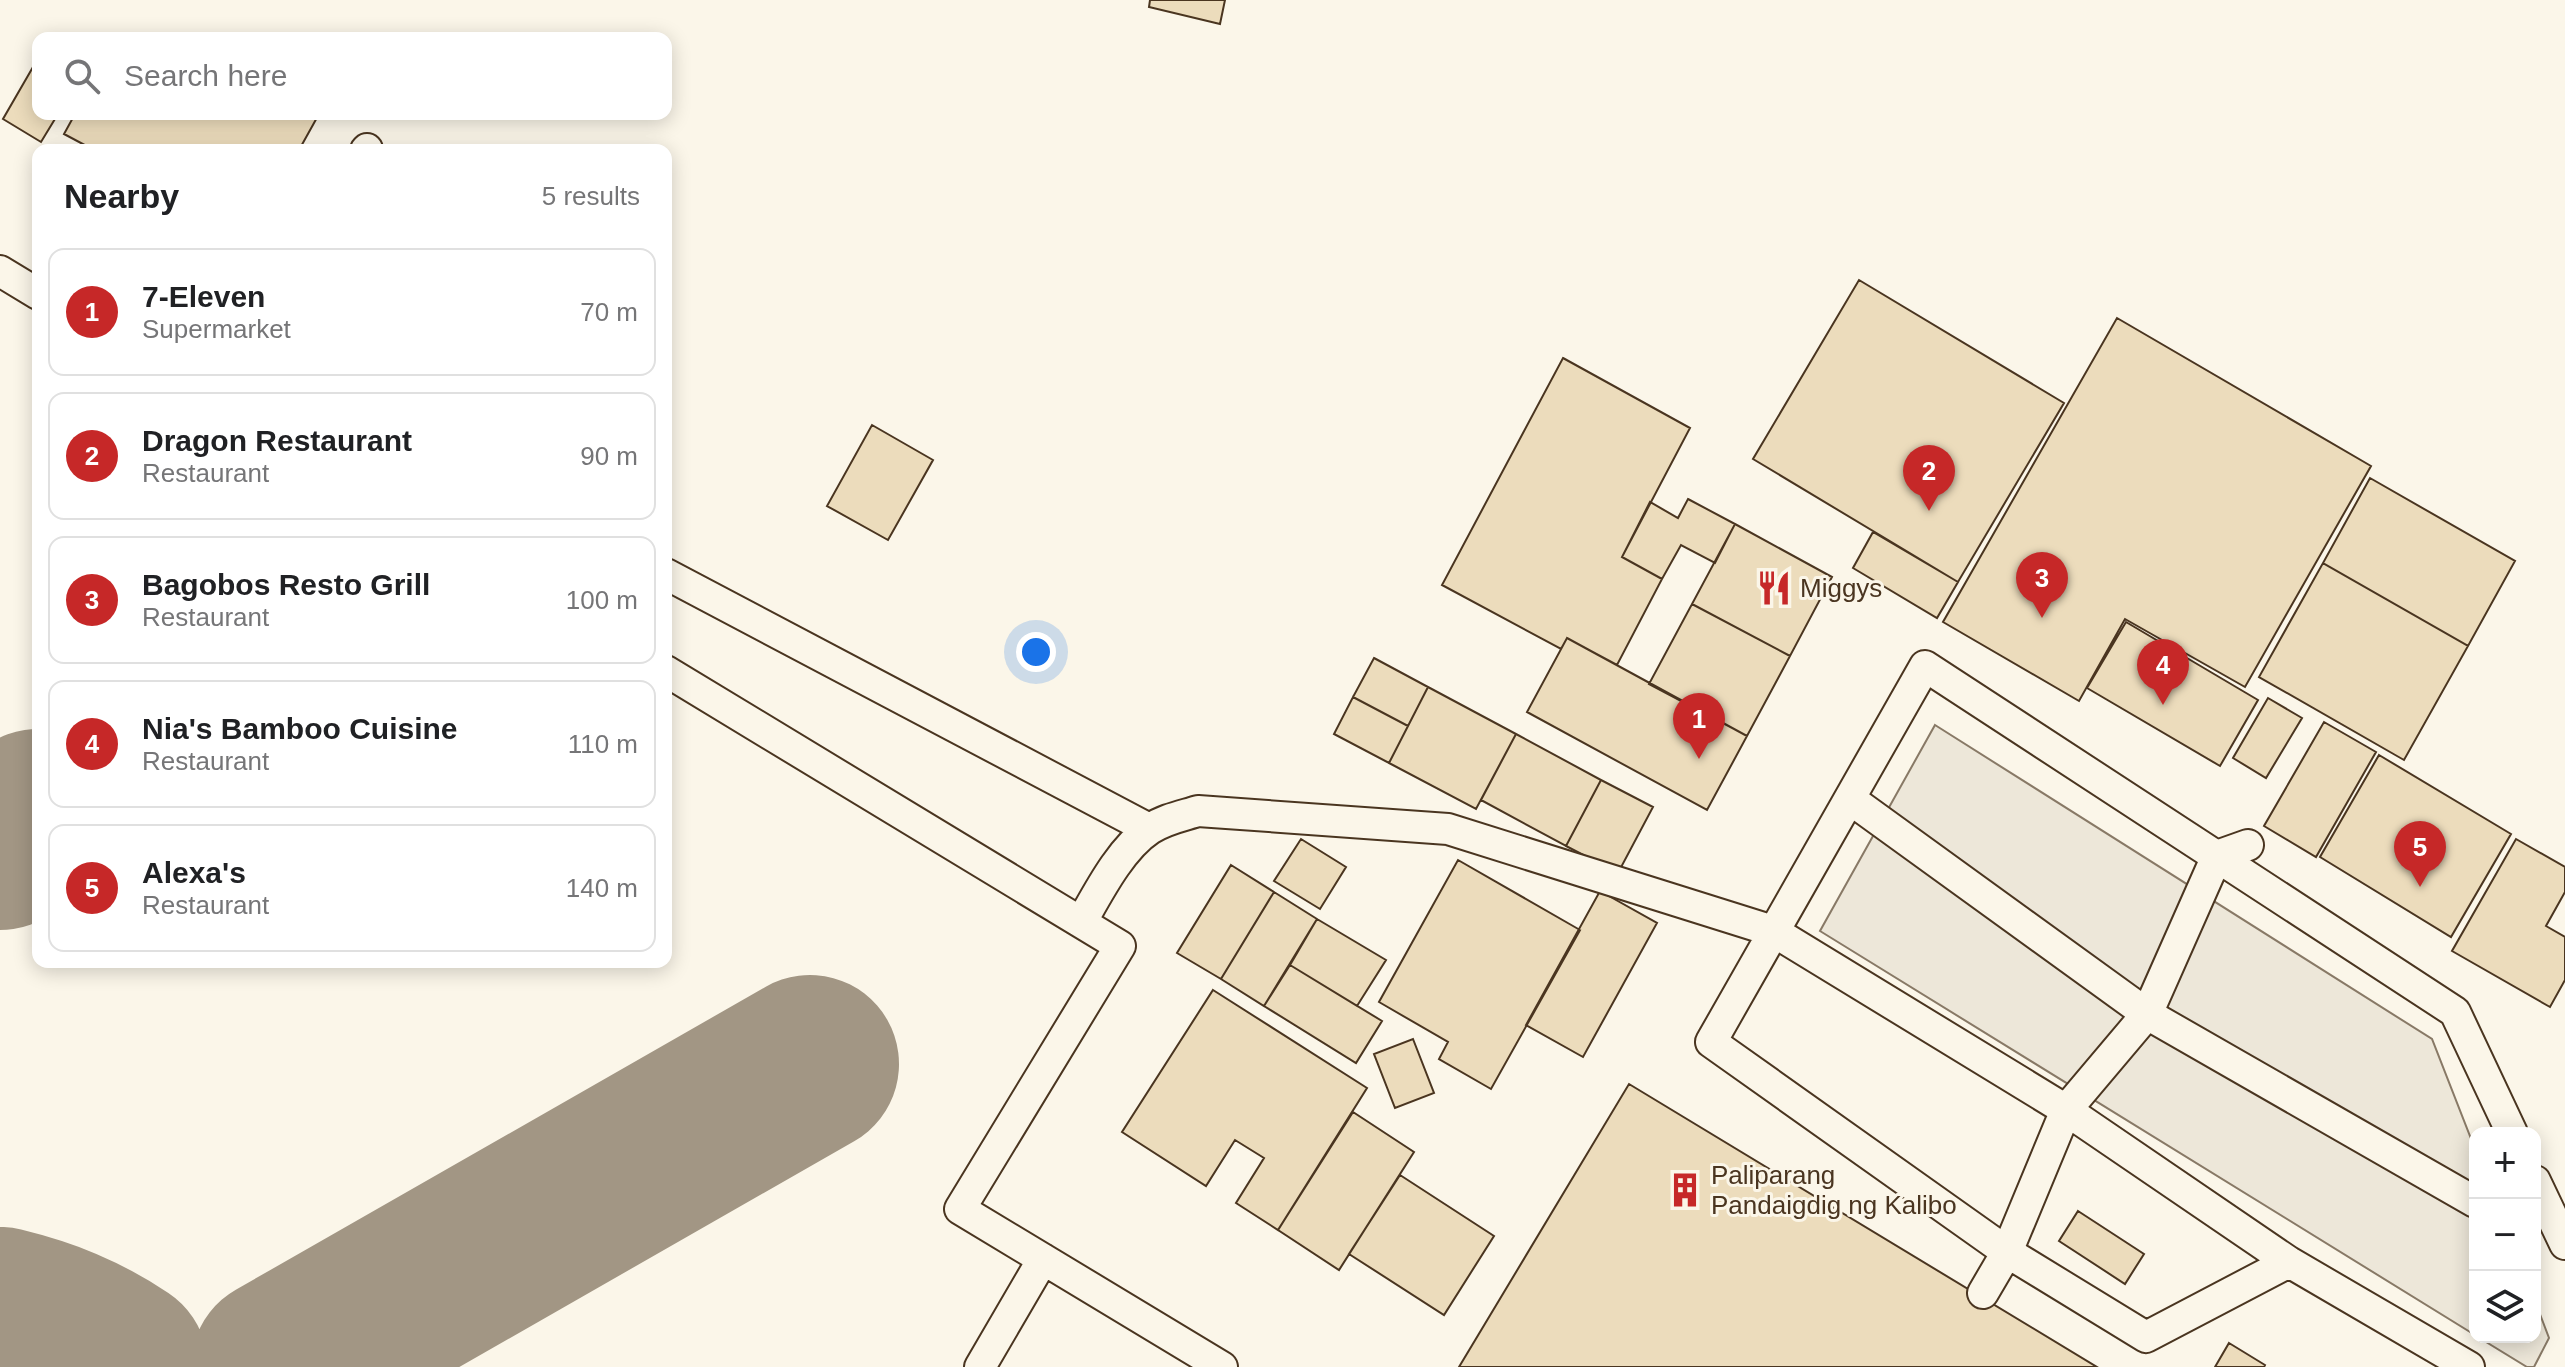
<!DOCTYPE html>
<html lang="en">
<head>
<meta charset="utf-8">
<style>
  body { margin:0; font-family:Arial,sans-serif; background:#f2f2f2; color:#202124 }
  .controls { position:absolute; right:24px; bottom:24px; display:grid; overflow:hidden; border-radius:16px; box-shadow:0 4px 20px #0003 }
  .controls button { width:72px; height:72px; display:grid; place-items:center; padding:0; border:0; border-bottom:2px solid #e0e0e0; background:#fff; color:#202124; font:40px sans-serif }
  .you { position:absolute; left:1036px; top:652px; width:28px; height:28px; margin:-20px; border:6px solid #fff; border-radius:50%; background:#1a73e8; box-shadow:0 0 0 12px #1a73e833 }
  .badge { display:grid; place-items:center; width:52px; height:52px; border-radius:50%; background:#c62828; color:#fff; font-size:26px; font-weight:700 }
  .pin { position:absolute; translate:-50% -66px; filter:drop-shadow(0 2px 4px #0008) }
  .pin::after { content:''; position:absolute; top:42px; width:28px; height:24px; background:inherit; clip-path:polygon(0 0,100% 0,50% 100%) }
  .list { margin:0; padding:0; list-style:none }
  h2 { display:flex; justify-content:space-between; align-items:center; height:104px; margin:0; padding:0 32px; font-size:34px }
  h2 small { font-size:26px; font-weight:400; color:#757577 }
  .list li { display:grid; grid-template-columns:52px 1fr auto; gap:24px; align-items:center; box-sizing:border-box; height:128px; margin:0 16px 16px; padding:0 16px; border:2px solid #e0e0e0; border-radius:16px }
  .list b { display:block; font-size:30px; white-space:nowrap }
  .list p { margin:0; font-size:26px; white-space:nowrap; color:#757577 }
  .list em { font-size:26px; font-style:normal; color:#757577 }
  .icon { flex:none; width:44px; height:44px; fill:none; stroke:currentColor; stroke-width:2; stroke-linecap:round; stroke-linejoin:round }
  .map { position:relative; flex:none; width:2565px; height:1367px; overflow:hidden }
  .search { position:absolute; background:#fff; box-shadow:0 4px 20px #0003; left:32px; top:32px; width:640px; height:88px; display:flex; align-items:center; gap:20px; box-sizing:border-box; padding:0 28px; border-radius:16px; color:#757577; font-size:30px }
  .panel { position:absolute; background:#fff; box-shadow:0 4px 20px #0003; left:32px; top:144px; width:640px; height:824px; border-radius:16px }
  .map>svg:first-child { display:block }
  .parking { fill:#ede7d9; stroke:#887966; stroke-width:2 }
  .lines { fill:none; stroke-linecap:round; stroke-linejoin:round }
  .taxiway { stroke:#a29684; stroke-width:178 }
  .building { fill:#ecdcbc; stroke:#4a3520; stroke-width:2 }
  .lane-casing { stroke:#4a3520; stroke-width:34 }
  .lane { stroke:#fbf6e9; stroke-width:30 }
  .labels { text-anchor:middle; stroke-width:6; stroke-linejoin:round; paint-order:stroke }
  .poi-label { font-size:26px; fill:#4a3520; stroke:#fbf6e9; text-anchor:start }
</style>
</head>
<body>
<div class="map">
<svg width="2565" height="1367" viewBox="0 0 2565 1367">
  <rect width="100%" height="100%" fill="#fbf6e9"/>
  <path class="parking" d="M1935 725 2432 1039 2475 1149V1335L1820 931Z
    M2535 1301 2549 1338 2534 1367H2527L2478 1337H2535Z"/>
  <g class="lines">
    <path class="taxiway" d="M0 841 38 818
      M0 1316C45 1327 80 1341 119 1367
      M280 1367 810 1064"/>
  </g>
  <path class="building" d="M1150 0H1225L1220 24 1149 7Z
    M33 67 38 69V114H58L41 142 3 119Z
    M75 114H319L299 150H94L64 134Z
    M1859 280 2064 403 1958 582 1753 459Z
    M2117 318 2371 466 2245 687 2125 619 2079 701 1943 622Z
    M1563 358 1690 428 1622 557 1662 579 1617 665 1567 638 1561 649 1442 585Z
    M872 425 933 460 888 540 827 506Z
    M2370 478 2515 561 2468 646 2323 563Z
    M1688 499 1735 524 1715 563 1681 545 1662 579 1622 557 1650 502 1678 518Z
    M1735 524 1832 577 1790 656 1692 604Z
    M1873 532 1958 582 1937 618 1853 568Z
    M2323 563 2468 646 2404 760 2259 677Z
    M1692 604 1790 656 1747 736 1649 684Z
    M2126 622 2258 700 2220 766 2087 688Z
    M1567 638 1747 736 1707 810 1527 712Z
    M1374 658 1428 687 1408 726 1353 697Z
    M1428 687 1516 734 1476 809 1389 763Z
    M1353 697 1408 726 1389 763 1334 734Z
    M2268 698 2302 718 2266 778 2233 758Z
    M2324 722 2376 752 2316 857 2264 826Z
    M1516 734 1601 780 1566 846 1481 800Z
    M2379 755 2511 834 2451 937 2320 857Z
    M1601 780 1653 807 1618 873 1566 846Z
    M1301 839 1346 867 1320 909 1274 881Z
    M2516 839 2565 867V892L2546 926 2565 937V980L2550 1007 2452 951Z
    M1458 860 1580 930 1491 1089 1439 1059 1448 1042 1379 1002Z
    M1231 865 1274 892 1221 979 1177 953Z
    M1600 891 1657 923 1583 1057 1526 1025Z
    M1274 892 1317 919 1264 1006 1221 979Z
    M1317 919 1386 960 1357 1006 1290 965Z
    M1290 965 1382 1021 1356 1063 1264 1006Z
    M1213 990 1367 1088 1278 1230 1236 1203 1264 1158 1235 1140 1206 1186 1122 1132Z
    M1413 1039 1434 1093 1395 1108 1374 1054Z
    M1629 1084 2097 1367H1459Z
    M1353 1112 1414 1152 1339 1270 1278 1230Z
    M1400 1175 1494 1236 1444 1315 1349 1254Z
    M2078 1211 2144 1254 2125 1284 2059 1241Z
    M2229 1343 2265 1365 2264 1367H2215Z"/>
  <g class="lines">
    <g class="lane-casing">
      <path id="lane" d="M366 150 367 149
        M0 271 38 294
        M666 574 1149 829
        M666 671 1120 946 960 1209 1222 1367
        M1850 799 2147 1014 2475 1202
        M1082 921C1099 891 1121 848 1150 829 1165 819 1182 816 1198 811L1448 829 1773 931 2066 1110 2289 1262 2469 1367
        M2535 1181 2565 1244
        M2289 1262 2146 1337 2007 1252 1711 1042 1925 666 2455 1012 2512 1133
        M1983 1293 2007 1252 2066 1110 2147 1014 2217 856 2248 845
        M980 1367 1043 1259"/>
    </g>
    <use href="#lane" class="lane"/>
  </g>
  <defs>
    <g id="restaurant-bare" transform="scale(2.76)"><path d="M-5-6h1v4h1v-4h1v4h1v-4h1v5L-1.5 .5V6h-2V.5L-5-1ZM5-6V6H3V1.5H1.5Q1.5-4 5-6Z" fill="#c62828" stroke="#fbf6e9" stroke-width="2.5" paint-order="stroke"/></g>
    <g id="building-bare" transform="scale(2.76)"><path d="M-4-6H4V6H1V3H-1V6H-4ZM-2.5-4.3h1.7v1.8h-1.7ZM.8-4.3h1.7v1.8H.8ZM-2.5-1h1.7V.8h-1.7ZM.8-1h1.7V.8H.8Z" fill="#c62828" stroke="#fbf6e9" stroke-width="2.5" paint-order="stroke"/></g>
  </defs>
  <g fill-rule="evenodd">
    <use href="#restaurant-bare" x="1774" y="588"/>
    <use href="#building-bare" x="1685" y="1190"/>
  </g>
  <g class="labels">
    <g class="poi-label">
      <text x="1800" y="597">Miggys</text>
      <text x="1711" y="1184">Paliparang<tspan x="1711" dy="30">Pandaigdig ng Kalibo</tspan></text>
    </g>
  </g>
</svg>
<div class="controls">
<button>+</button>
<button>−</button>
<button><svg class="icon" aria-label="layers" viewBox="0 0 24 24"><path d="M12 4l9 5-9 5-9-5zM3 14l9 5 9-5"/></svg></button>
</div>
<div class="you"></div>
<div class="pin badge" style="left:1699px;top:759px">1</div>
<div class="pin badge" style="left:1929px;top:511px">2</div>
<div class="pin badge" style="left:2042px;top:618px">3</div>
<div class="pin badge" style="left:2163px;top:705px">4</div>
<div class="pin badge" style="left:2420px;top:887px">5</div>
<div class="search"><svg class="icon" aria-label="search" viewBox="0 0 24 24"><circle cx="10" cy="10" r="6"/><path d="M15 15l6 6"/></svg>Search here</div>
<section class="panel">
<h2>Nearby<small>5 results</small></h2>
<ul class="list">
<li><span class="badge">1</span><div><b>7-Eleven</b><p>Supermarket</p></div><em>70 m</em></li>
<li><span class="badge">2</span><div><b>Dragon Restaurant</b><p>Restaurant</p></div><em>90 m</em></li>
<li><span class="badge">3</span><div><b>Bagobos Resto Grill</b><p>Restaurant</p></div><em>100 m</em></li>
<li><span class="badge">4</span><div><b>Nia's Bamboo Cuisine</b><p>Restaurant</p></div><em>110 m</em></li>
<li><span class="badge">5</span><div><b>Alexa's</b><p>Restaurant</p></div><em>140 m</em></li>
</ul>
</section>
</div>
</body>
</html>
